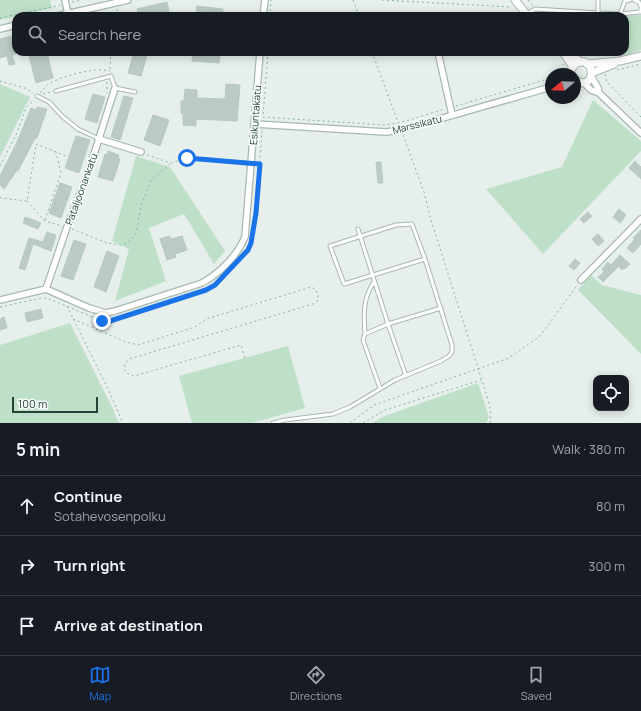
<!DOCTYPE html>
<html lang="en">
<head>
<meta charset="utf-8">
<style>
  body { margin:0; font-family:Manrope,sans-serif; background:#20242c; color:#f1f3f6 }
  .controls { position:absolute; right:12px; bottom:12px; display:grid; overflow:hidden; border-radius:8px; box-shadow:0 2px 10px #0003 }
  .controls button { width:36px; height:36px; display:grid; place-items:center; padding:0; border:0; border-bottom:1px solid #363941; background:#171b24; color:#f1f3f6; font:20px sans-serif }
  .compass { position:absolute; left:545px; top:68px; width:36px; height:36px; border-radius:50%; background:#171b24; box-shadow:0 2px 10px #0003; rotate:251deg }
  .scale { position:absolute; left:12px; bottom:10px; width:86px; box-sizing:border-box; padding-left:4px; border:2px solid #24423a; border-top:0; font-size:11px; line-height:14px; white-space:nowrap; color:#24423a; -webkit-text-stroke:3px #f7fbf9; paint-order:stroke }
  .stop { position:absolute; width:12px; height:12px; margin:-9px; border:3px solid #1a73e8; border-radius:50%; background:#fff }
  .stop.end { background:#1a73e8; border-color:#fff; box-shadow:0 1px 4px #0008 }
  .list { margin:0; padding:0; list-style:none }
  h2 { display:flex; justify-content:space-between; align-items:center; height:52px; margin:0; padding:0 16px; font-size:17px }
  h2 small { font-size:13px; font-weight:400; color:#9ea1a6 }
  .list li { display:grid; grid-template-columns:26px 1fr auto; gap:12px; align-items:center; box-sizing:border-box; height:60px; padding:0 16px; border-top:1px solid #363941 }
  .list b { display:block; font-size:15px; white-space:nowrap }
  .list p { margin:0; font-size:13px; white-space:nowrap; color:#9ea1a6 }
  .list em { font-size:13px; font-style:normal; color:#9ea1a6 }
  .icon { flex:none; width:22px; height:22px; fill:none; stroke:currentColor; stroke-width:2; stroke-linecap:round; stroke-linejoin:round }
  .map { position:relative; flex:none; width:641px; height:423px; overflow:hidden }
  .search { position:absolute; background:#171b24; box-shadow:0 2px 10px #0003; left:12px; right:12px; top:12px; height:44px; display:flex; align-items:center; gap:10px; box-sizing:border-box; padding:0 14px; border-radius:12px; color:#9ea1a6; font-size:15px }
  .sheet { height:232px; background:#171b24 }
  nav { display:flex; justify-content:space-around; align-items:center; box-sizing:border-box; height:56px; border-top:1px solid #363941; background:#171b24; font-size:11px; color:#9ea1a6 }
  nav a { display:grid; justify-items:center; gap:2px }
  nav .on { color:#1a73e8 }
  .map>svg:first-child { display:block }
  .green { fill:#bfe0c8 }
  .building { fill:#bbcac4; stroke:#b8c9c2 }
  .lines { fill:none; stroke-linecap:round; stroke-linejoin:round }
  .service-casing { stroke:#a8b8b2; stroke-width:5 }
  .minor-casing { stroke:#a8b8b2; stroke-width:8 }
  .tertiary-casing { stroke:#a8b8b2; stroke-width:9 }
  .path { stroke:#86b3a5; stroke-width:1; stroke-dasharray:2 3; stroke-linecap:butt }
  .service { stroke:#fff; stroke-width:3 }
  .minor { stroke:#fff; stroke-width:5.5 }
  .tertiary { stroke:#fff; stroke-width:7 }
  .route { stroke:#1a73e8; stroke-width:5 }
  .labels { text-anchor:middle; stroke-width:3.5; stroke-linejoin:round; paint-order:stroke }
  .street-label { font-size:10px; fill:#24423a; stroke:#f7fbf9 }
</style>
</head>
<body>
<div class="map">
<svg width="641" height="423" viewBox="0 0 641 423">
  <rect width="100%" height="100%" fill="#e6efeb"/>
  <path class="green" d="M0 0H50L52 8 0 20Z
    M641 15V50L627 55 600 52H625V16H619Z
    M0 84 30 97 0 157Z
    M593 100 641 141V151L543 254 486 189 562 167Z
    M136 156 170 167 225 251 214 264 184 214 149 228 166 281 115 301 129 249 112 241Z
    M591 275 602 285 641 295V354L578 290Z
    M70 323 112 407 119 423H0V345Z
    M288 346 305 408 252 423H192L179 376Z
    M478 383 489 417 486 423H372L385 416Z"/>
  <path class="building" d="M167 2 170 16H139L137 9Z
    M197 6 223 9V16H196Z
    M16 35V54L12 55 15 64 9 65 7 56 0 58V39Z
    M28 52H47L53 78 36 83Z
    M134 52H148L141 76 128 73Z
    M193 52H220L219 63 192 61Z
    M226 84 240 85 237 121 196 119V126L183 125V114L181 113V101H184L185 89 197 90V98L225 99Z
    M93 94 105 97 97 123 85 119Z
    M124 96 133 98 120 140 111 137Z
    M37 107 47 109 37 138H35L18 171 17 170 4 189 0 185V176L17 142 31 108 36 110Z
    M153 115 169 120 160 146 144 140Z
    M76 136 90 140 79 173 65 168Z
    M108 151 119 155 118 158 120 159 113 181 98 177 105 154 107 155Z
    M635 161 641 167V179L629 168Z
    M376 162H381L383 183H378Z
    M60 183 72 187 61 218 49 213Z
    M619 209 626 215 620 223 613 217Z
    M588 212 592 216 584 223 580 219Z
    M25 217 41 223 38 229 23 223Z
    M641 230V244L633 253 627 248 635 239 633 238Z
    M47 232 56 235 51 251 33 244 25 270 19 268 29 238 43 242Z
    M598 234 604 241 598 246 592 239Z
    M169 236 171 239 182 236 187 250 175 254 176 257 167 260 160 239Z
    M74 240 86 244 73 280 61 276Z
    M107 251 119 256 106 292 94 287Z
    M620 255 630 264 625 269 624 268 622 270 619 266 603 282 598 277 604 272 602 269 608 262 611 265Z
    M575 259 580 263 574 270 569 266Z
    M41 309 43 318 27 322 25 313Z
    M4 317 7 328 0 330V319Z"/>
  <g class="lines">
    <g class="service-casing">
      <path id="service" d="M634 0 639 2 641 7
        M598 13 620 14 640 12 641 9
        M527 14 535 9 598 13V0
        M620 14 625 1 630 0
        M56 91 111 76 115 88 135 92
        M37 96 49 102 63 117 78 129 99 139
        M358 229 388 324 406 376
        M365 334C364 314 362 300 374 282
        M380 388 363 340 365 334 388 324 441 308
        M273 423 285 420 333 414 350 407 395 380 441 361 449 356 452 352V345L425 259 344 284 330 246 396 225 412 224 425 259"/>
    </g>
    <g class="minor-casing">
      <path id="minor" d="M65 0 68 14
        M57 16 128 0
        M263 16 265 0
        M0 29 16 25
        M438 52 452 115
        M591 76 598 88 599 93
        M584 83 591 90 599 93 641 133
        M255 124 386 132 401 130 551 87
        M99 139 141 152
        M581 280 641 219
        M46 289 67 227 88 173 115 88
        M0 300 46 289 89 308 106 313 115 311 202 283C220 273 237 256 245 237L260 52"/>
    </g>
    <g class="tertiary-casing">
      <path id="tertiary" d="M515 0 528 16
        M563 52 573 67
        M565 52 574 57 581 62
        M587 64 620 61 641 56
        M592 73 614 64
        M571 74C571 69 573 65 577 63 597 55 596 93 575 80"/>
    </g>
    <path class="path" d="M353 0 359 16
      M382 0 511 7
      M528 0 533 5
      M72 2 81 0
      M117 9 118 16
      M270 16 271 0
      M0 18 61 5
      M268 52 263 117 385 125 399 123 445 109
      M372 52 399 125
      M553 52 557 56
      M583 52 600 56
      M110 69 111 52
      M617 70 641 64
      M561 74 564 71 563 64
      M605 74 607 82 641 117
      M0 81 25 88 33 93
      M107 82V93
      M40 93C44 89 47 84 52 82 67 75 95 67 110 71
      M43 94 51 92
      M456 106 551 78
      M403 135 424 192 431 220 484 387C487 398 493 411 490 423
      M147 155 171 163 187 158 245 163
      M0 166 16 135 26 108 34 100
      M0 197 1 198 27 201 36 144 66 156
      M27 201 45 221 62 226
      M45 220 61 173 56 152
      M72 229 107 243 121 245 130 241 136 233 141 206 151 180 171 163
      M237 262 248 250 251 243 256 213 262 131
      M67 306 109 391 123 423
      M0 307 42 298H47L102 321H110L206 290 215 285 228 271
      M73 319 126 342 138 345 195 327 206 319 305 289 310 287 315 289 318 294V300L313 304 129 359C124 364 123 368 126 373L134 376 241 345 245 358
      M350 423 374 405 509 358 540 336 578 284
      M363 423 385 410 481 380"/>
    <use href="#service" class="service"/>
    <use href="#minor" class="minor"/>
    <use href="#tertiary" class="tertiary"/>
  </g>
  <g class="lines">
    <path class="route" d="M102 321H110L206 290 215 285 248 250 251 243 256 213 260 164 187 158"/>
  </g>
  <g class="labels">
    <g class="street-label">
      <text transform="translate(255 115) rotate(-86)" y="4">Esikuntakatu</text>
      <text transform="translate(417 124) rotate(-14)" y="4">Marssikatu</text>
      <text transform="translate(81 189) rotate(-70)" y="4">Pataljoonankatu</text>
    </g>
  </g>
</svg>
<div class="controls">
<button><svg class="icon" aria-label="locate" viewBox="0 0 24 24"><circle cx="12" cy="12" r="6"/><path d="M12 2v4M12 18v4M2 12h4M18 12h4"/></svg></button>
</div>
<svg class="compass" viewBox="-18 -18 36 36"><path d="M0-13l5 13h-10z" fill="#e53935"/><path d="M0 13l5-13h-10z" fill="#9ea1a6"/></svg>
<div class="scale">100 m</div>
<div class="stop" style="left:187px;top:158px"></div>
<div class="stop end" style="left:102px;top:321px"></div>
<div class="search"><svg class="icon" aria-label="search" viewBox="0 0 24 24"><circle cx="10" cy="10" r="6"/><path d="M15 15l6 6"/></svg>Search here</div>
</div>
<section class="sheet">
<h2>5 min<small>Walk · 380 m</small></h2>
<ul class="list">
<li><svg class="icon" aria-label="ahead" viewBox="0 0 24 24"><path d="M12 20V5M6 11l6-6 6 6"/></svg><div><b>Continue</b><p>Sotahevosenpolku</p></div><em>80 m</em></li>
<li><svg class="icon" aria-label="right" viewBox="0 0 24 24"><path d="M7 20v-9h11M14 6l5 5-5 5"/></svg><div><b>Turn right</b></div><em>300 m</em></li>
<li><svg class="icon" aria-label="arrive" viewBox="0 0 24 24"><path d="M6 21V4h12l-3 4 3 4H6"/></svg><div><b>Arrive at destination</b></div></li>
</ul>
</section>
<nav>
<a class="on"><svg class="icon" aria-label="map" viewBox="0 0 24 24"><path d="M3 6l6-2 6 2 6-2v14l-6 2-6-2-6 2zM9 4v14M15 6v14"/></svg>Map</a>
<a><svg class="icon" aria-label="directions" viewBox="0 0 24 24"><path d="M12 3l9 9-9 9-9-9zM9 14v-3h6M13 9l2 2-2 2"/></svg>Directions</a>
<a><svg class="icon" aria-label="saved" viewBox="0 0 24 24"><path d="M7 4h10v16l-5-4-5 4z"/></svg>Saved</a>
</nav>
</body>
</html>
